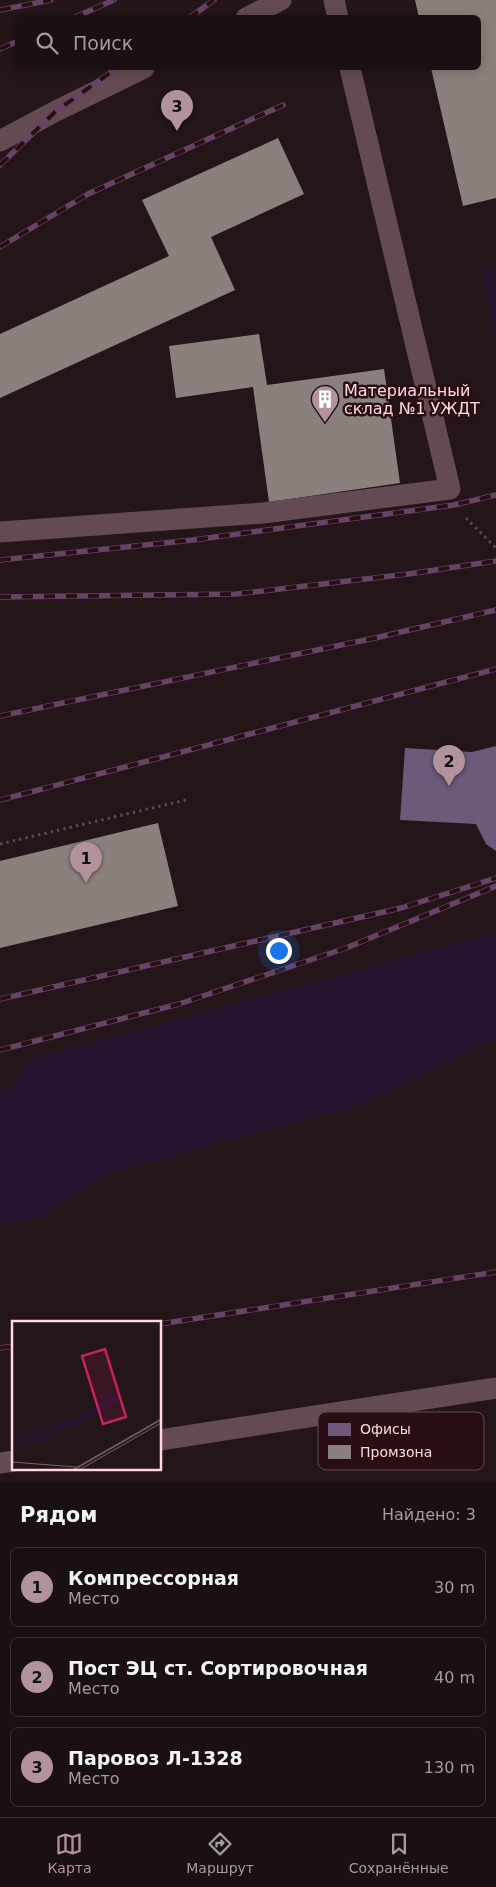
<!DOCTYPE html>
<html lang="ru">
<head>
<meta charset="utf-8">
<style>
  body { margin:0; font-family:"DejaVu Sans",sans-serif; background:#23191b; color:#f1f3f6 }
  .you { position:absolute; left:278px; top:950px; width:18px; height:18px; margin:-12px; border:4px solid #fff; border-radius:50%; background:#1a73e8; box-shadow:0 0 0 8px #1a73e833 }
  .badge { display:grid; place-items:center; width:32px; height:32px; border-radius:50%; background:#b2939b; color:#111; font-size:16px; font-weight:700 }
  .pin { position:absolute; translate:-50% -41px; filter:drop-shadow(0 1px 2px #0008) }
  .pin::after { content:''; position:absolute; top:26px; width:18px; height:15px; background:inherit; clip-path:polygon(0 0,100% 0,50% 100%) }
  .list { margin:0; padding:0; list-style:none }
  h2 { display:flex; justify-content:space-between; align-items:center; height:65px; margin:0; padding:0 20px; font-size:21px }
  h2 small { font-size:16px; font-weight:400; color:#9f9d9f }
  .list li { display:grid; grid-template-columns:32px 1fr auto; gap:15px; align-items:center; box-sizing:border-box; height:80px; margin:0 10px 10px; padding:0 10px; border:1px solid #383032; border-radius:8px }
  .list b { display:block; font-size:19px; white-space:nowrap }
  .list p { margin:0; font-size:16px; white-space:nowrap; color:#9f9d9f }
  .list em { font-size:16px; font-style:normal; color:#9f9d9f }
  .icon { flex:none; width:28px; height:28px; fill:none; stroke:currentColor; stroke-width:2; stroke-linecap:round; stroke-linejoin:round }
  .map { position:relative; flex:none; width:496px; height:1482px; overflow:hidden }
  .search { position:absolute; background:#1a1012; box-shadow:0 2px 12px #0003; left:15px; right:15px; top:15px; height:55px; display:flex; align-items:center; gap:12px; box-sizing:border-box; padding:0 18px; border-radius:8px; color:#9f9d9f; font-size:19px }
  .sheet { height:335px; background:#1a1012 }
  nav { display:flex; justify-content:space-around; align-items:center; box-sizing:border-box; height:70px; border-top:1px solid #383032; background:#1a1012; font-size:14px; color:#9f9d9f }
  nav a { display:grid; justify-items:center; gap:2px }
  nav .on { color:#b2939b }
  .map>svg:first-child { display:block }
  .green { fill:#26122f }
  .offices { fill:#6d597a }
  .industry { fill:#8a817c }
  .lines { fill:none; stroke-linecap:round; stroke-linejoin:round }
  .path { stroke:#60455c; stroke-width:3; stroke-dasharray:2.5 4; stroke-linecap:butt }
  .lane { stroke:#644a52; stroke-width:21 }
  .rail-casing { stroke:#694366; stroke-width:5.5 }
  .rail { stroke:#290f14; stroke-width:4; stroke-dasharray:11; stroke-linecap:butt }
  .labels { text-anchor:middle; stroke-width:5; stroke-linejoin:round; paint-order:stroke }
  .poi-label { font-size:16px; fill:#ffd7e1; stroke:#290f14; text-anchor:start }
  .inset-road { fill:none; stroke:#7b6368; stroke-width:1 }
  .view { fill:#c52262; fill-opacity:0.15; stroke:#c52262; stroke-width:2.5 }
  .inset-edge { fill:none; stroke:#ffd7e1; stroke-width:2.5 }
  .key { fill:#290f14; stroke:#694b52; stroke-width:1 }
  .key-label { font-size:14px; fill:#ffd7e1 }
</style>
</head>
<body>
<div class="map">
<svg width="496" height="1482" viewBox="0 0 496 1482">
  <rect width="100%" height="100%" fill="#231518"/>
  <path class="green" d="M496 268V336L481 271Z
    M496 933V1040L478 1047 365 1103 109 1173 39 1218 0 1225V1089L10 1090 27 1061Z"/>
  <path class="offices" d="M496 746V851L486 844 476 824 400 820 405 748 472 752Z"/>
  <path class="industry" d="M415 0H496V198L463 206 431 68H478V18H419Z
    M278 138 304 194 211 237 235 290 0 398V334L169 256 142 200Z
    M259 334 267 385 384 369 400 483 269 502 253 387 176 398 169 346Z
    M158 823 178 906 0 948V861Z"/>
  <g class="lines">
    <path class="path" d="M466 518 496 548
      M0 844 186 800"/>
    <path class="lane" d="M334 0 338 18
      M246 18 281 0
      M0 141 56 111 144 68
      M0 532 263 513 450 489 350 68
      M160 1440 496 1388
      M0 1463 14 1461"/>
    <g class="rail-casing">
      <path id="rail" d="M0 10 51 0
        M73 18 114 0
        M189 18 214 0
        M0 49 18 41
        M0 165 56 111 117 68
        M0 247 88 194 283 105
        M0 560 193 540 454 505 496 495
        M0 597 236 594 408 574 496 561
        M0 716 375 638 496 610
        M0 800 496 669
        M0 999 401 908 496 878
        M0 1050 179 1004 346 948 496 886
        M160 1324 496 1272
        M0 1348 14 1346"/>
    </g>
    <use href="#rail" class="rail"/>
  </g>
  <defs>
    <g id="building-pin" transform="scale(1.4375)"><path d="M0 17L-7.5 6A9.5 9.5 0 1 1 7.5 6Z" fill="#b2939b" stroke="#290f14"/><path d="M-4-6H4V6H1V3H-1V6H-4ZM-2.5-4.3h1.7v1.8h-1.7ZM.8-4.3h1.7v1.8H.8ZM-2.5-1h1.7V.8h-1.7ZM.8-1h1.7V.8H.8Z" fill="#fff"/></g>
  </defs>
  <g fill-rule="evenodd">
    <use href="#building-pin" x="325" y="399"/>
  </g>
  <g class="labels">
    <g class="poi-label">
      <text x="344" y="396">Материальный<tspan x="344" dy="18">склад №1 УЖДТ</tspan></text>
    </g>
  </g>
  <g transform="translate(12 1321)">
    <rect width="149" height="149" fill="#231518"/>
    <path d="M110 69 113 71 103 81 70 102 0 120V117L62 98ZM53 110 29 120 0 126V122Z" fill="#26122f"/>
    <path class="inset-road" d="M0 141 64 146M60 149 149 98M62 149 149 99M67 149 149 102"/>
    <path class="view" d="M93 28 114 96 91 103 70 35Z"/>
    <rect width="149" height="149" class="inset-edge"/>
  </g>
  <rect x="318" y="1412" width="166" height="58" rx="8" class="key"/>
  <rect x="328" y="1423" width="23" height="13" fill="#6d597a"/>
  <rect x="328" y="1445" width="23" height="14" fill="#8a817c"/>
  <g class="key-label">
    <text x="360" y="1434">Офисы</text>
    <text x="360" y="1457">Промзона</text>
  </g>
</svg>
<div class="you"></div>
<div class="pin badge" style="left:86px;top:883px">1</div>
<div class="pin badge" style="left:449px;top:786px">2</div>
<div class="pin badge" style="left:177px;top:131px">3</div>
<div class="search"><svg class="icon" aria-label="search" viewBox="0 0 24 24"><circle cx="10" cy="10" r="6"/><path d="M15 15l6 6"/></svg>Поиск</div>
</div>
<section class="sheet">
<h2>Рядом<small>Найдено: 3</small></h2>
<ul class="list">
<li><span class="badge">1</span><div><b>Компрессорная</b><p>Место</p></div><em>30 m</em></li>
<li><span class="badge">2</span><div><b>Пост ЭЦ ст. Сортировочная</b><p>Место</p></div><em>40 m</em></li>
<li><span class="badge">3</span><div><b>Паровоз Л-1328</b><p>Место</p></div><em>130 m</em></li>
</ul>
</section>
<nav>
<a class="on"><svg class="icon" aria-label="map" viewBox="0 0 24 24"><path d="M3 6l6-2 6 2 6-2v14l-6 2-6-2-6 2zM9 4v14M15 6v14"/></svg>Карта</a>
<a><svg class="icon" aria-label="directions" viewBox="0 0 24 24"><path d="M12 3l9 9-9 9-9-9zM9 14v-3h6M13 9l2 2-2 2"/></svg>Маршрут</a>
<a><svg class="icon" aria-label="saved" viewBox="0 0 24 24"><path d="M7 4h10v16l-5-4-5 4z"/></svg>Сохранённые</a>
</nav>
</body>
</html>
